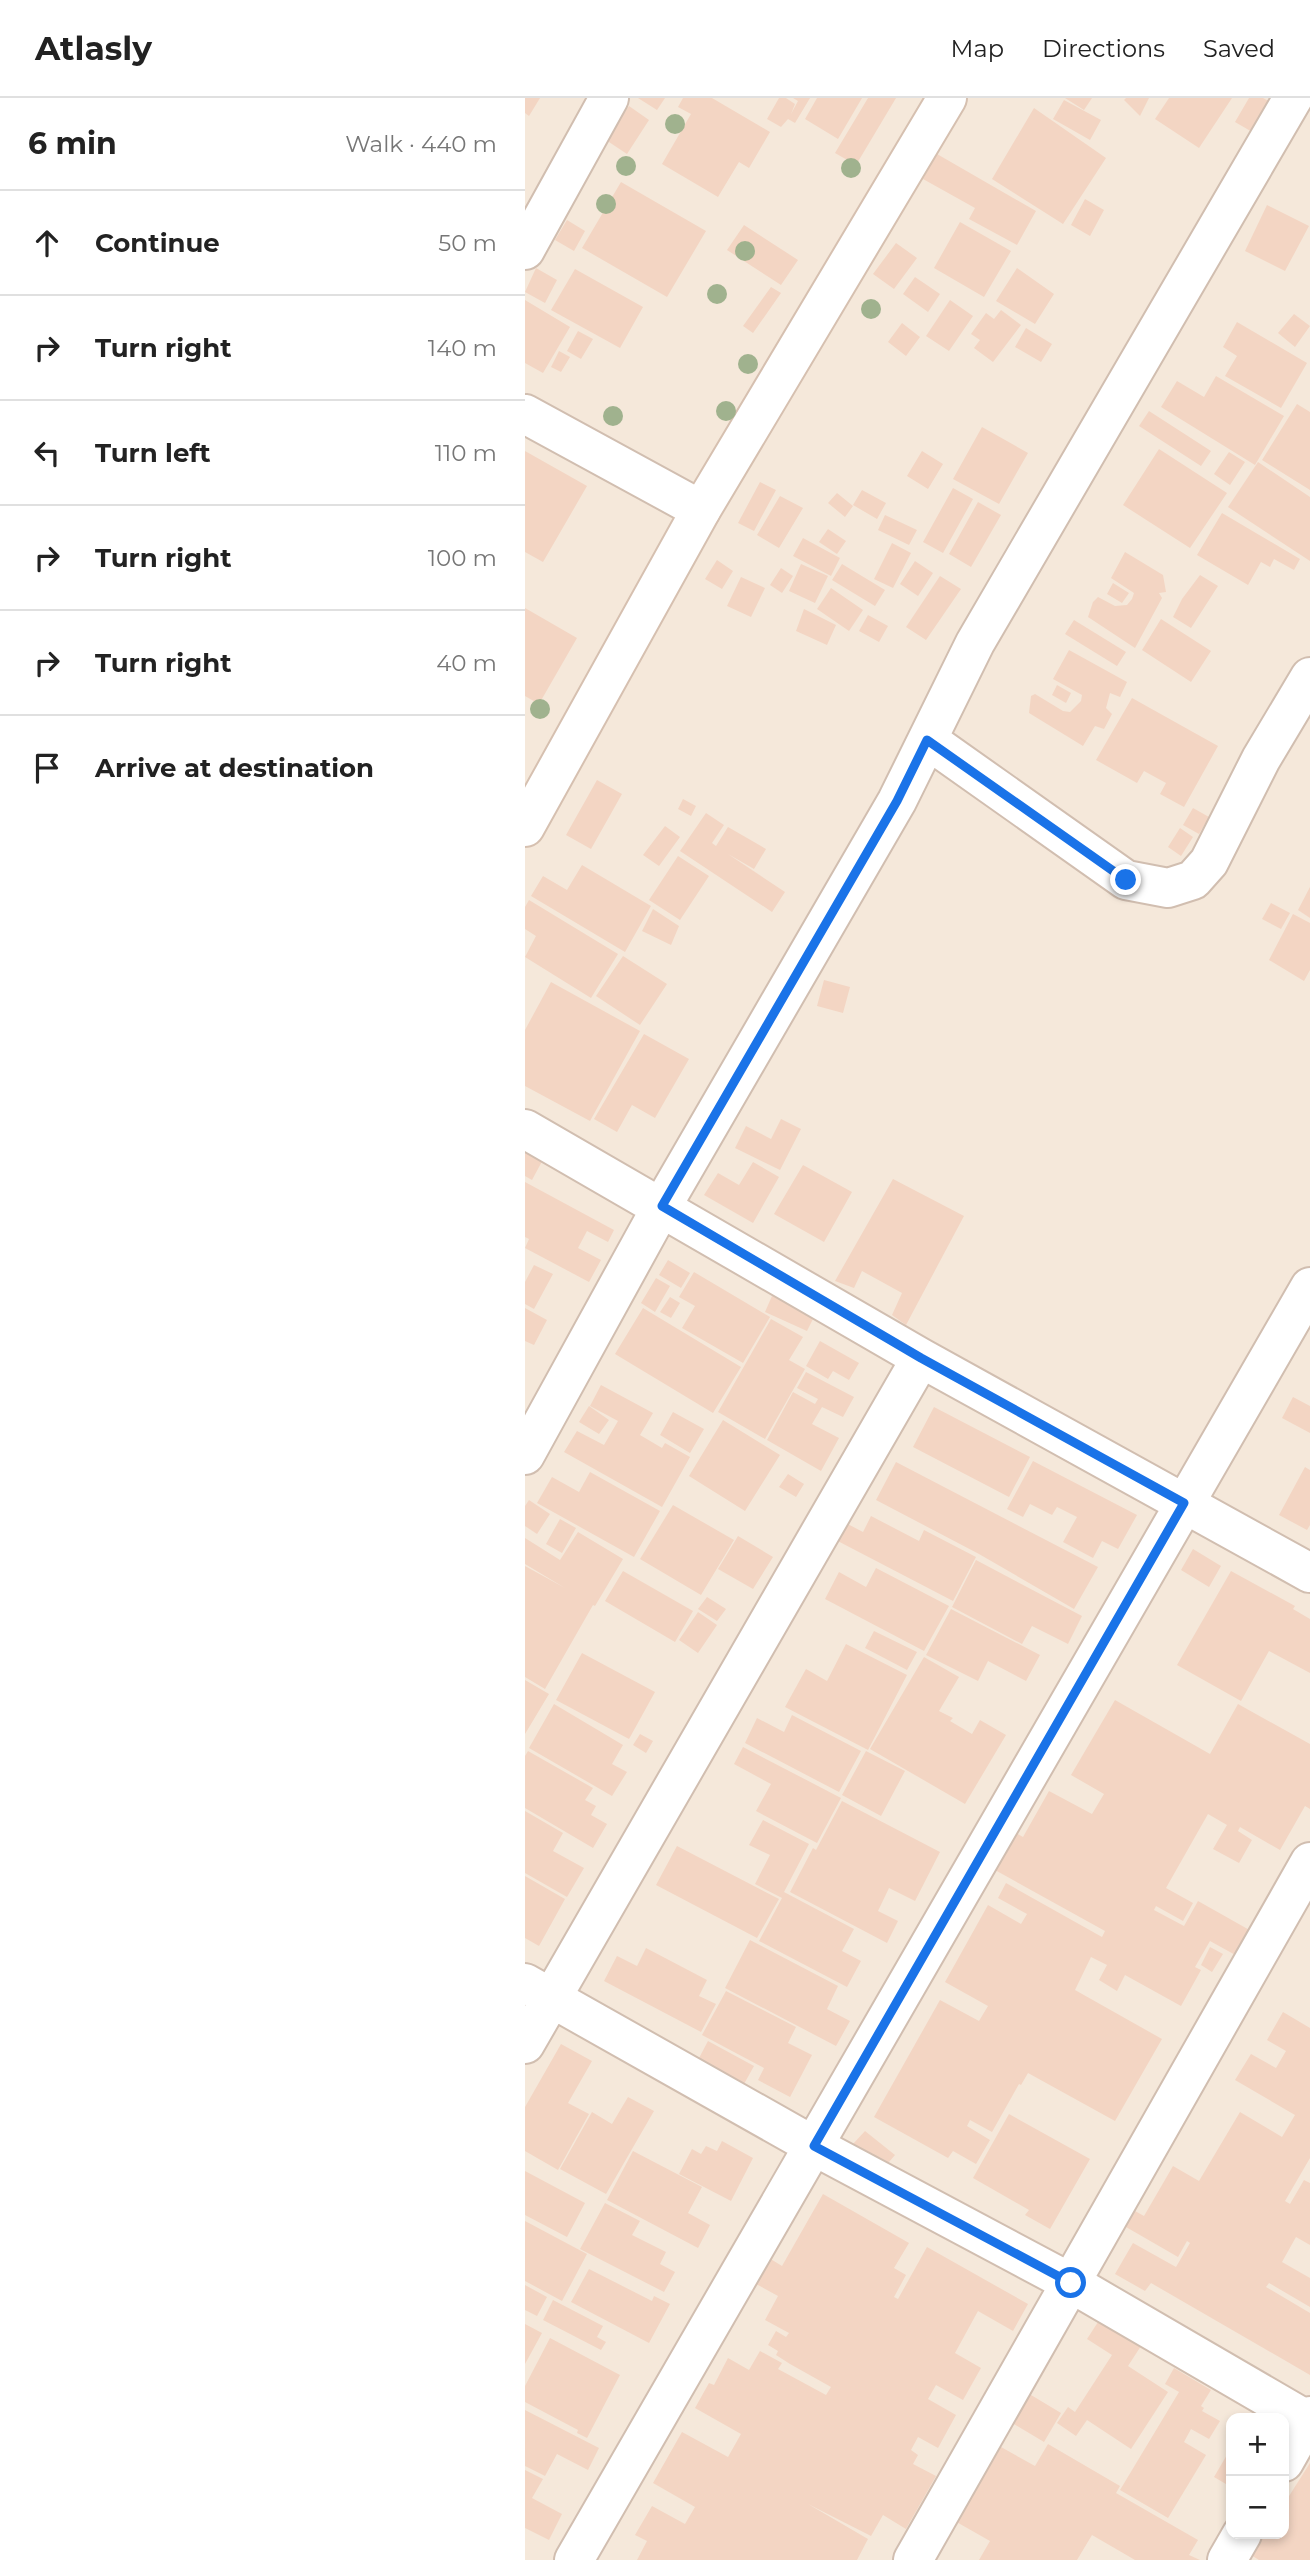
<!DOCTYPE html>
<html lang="en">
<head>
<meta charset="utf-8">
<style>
  body { margin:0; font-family:Montserrat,sans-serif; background:#f2f2f2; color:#222 }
  .controls { position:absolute; right:21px; bottom:21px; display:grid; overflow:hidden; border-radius:14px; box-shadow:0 4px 10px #0003 }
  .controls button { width:63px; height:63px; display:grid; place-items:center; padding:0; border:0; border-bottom:2px solid #e0e0e0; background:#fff; color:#222; font:35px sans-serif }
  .stop { position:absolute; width:21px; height:21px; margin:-16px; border:5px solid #1a73e8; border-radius:50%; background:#fff }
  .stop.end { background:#1a73e8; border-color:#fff; box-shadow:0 2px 7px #0008 }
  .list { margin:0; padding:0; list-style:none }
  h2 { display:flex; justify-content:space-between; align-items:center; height:91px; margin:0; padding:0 28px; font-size:30px }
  h2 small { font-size:23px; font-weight:400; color:#767676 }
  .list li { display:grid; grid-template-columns:46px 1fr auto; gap:21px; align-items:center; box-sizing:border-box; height:105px; padding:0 28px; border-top:2px solid #e0e0e0 }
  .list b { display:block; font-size:26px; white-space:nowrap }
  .list em { font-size:23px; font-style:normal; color:#767676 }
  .icon { flex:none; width:38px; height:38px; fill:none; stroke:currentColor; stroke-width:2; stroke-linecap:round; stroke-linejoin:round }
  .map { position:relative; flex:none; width:785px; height:2462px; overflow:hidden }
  header { display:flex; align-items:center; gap:42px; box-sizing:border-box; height:98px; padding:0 35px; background:#fff; border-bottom:2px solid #e0e0e0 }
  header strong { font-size:33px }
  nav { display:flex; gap:38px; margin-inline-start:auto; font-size:24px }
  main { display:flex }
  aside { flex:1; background:#fff }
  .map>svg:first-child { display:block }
  .residential { fill:#f5e8da; fill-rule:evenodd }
  .building { fill:#f3d5c3 }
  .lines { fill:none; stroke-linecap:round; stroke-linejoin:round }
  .street-casing { stroke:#d1beb0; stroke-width:42 }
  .secondary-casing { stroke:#d6c0b0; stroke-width:42 }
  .street { stroke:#fff; stroke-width:38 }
  .secondary { stroke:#fff; stroke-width:38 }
  .tree { fill:#a0b28e }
  .route { stroke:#1a73e8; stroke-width:9 }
</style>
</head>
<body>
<header>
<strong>Atlasly</strong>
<nav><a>Map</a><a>Directions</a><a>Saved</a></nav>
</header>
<main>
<aside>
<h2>6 min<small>Walk · 440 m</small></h2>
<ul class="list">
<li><svg class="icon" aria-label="ahead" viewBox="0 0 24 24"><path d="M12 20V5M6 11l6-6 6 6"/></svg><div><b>Continue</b></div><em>50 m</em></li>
<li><svg class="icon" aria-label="right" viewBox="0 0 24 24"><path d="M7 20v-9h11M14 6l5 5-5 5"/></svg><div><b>Turn right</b></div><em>140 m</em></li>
<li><svg class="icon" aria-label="left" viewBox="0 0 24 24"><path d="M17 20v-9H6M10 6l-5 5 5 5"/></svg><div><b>Turn left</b></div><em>110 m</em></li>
<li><svg class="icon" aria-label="right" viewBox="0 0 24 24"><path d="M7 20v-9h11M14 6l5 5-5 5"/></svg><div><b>Turn right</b></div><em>100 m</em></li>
<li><svg class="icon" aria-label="right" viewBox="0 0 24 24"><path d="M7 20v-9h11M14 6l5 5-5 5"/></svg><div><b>Turn right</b></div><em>40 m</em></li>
<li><svg class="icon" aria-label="arrive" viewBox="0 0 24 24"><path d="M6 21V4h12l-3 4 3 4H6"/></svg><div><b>Arrive at destination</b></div></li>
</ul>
</aside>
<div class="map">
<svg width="785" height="2462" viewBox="0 0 785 2462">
  <rect width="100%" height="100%" fill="#fdf6ec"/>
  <path class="residential" d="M0 0H785V2462H0ZM706 2320H759V2436H706Z"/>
  <path class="building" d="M0 0H15L4 18 0 15Z
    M113 0H140L132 12Z
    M158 0H187L245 34 224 70 214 64 193 99 137 66 166 16 153 9Z
    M254 0H261L270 6 266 16 273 3 268 0H285L270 25 263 21 256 29 242 21Z
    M292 0H337L313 41 280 21Z
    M343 0H371L331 67 310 55Z
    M540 0H567L559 12Z
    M601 0H624L615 18 599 2Z
    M644 0H707L674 50 630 21Z
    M724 0H738L747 5 729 35 710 24Z
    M539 2 576 22 565 42 528 21Z
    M104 8 124 22 102 56 81 42Z
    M509 10 581 60 538 126 467 81Z
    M412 56 511 113 492 147 444 121 450 110 398 81Z
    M96 84 181 133 142 199 57 150Z
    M560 101 579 112 565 138 546 127Z
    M742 107 784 128 760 173 720 153Z
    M42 122 60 133 49 153 30 142Z
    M435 124 486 153 459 199 409 170Z
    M219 127 273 162 256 187 202 152Z
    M371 145 392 160 369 191 348 176Z
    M11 170 32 182 20 205 0 194Z
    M492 170 529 196 510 226 471 203Z
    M50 171 118 209 95 250 26 212Z
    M390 179 415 196 403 214 378 196Z
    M246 189 256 195 228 235 218 228Z
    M0 202 45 229 18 275 0 265Z
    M425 202 448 218 424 253 401 238Z
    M476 212 496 227 468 264 449 250 455 242 446 236 461 215 469 221Z
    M769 216 785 228 770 249 753 235Z
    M712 224 782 265 756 310 700 278 712 258 698 249Z
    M377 225 395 239 381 258 363 244Z
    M501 230 527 246 516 264 490 249Z
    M53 233 68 241 56 261 42 253Z
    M34 253 45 259 36 274 26 269Z
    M691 278 759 318 730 367 636 309 652 283 679 299Z
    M772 306 785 314V392L737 362Z
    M624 313 686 353 676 368 614 328Z
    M457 329 503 355 474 406 428 381Z
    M634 351 702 395 665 450 598 407Z
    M0 353 62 388 18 464 0 454Z
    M397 353 418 366 403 391 382 378Z
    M704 354 720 364 705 387 689 376Z
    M733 364 785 399V463L703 409Z
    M235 384 251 392 229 433 213 425Z
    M428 390 448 401 418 455 398 444Z
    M337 392 361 405 352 421 328 407Z
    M312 395 328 408 320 419 303 405Z
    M255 398 278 410 254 450 232 437Z
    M453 404 476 417 446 469 424 456Z
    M697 415 775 461 769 472 749 461 745 469 736 464 723 487 672 457Z
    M360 417 392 432 384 447 353 432Z
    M303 431 321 443 312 456 294 444Z
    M278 440 315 460 306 478 268 458Z
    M367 445 386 455 368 490 349 481Z
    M600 454 638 477 641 494 634 495 637 500 610 550 563 519 568 504 573 499 590 508 602 507 607 501 609 495 586 480Z
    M192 462 208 473 197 491 180 481Z
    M390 463 408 475 393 498 375 486Z
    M276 466 303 478 290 505 264 493Z
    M317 466 360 492 350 508 307 482Z
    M256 470 268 478 257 495 245 487Z
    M675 477 693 488 666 530 648 519 657 501Z
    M415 478 436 491 401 542 381 529Z
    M216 479 240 490 226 519 202 508Z
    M588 485 604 495 597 505 582 496Z
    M306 490 338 512 324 533 292 511Z
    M0 510 52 540 14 606 0 598Z
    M279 511 311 527 302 547 271 533Z
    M343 517 363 528 354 544 334 533Z
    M636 521 686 553 666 584 617 552Z
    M549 522 601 554 592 568 540 536Z
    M544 552 602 584 595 599 585 595 581 610 587 616 579 631 570 628 558 648 504 615 506 598 510 596 538 613 545 614 556 603 557 597 528 581Z
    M532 587 546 595 541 605 527 597Z
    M607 600 693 648 659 709 635 696 641 685 619 673 612 685 571 662Z
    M72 682 97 696 66 751 41 737Z
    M158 701 171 708 166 718 153 711Z
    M668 710 684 719 674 736 658 727Z
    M181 715 199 727 187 745 191 748 203 729 241 751 229 771 203 756 260 794 247 814 155 753Z
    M140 728 155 739 134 768 118 757Z
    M655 730 668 739 656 758 643 749Z
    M153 758 184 778 155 822 124 802Z
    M57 767 126 808 100 854 6 798 18 778 42 792Z
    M785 789V820L773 812Z
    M4 802 93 856 66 900 0 859 11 838 0 831V809Z
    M746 805 765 815 756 831 737 821Z
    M128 811 154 828 146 847 117 833Z
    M768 816 785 825V872L779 883 744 862Z
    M98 858 142 886 115 927 71 898Z
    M299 882 325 889 318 915 292 908Z
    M26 884 115 933 65 1023 0 988V932Z
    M119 936 164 961 130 1020 107 1007 92 1034 69 1021Z
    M256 1021 276 1031 255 1072 210 1050 221 1028 246 1041Z
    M0 1044 21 1056 7 1082 0 1078Z
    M228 1064 254 1079 228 1125 179 1097 193 1075 214 1087Z
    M278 1067 327 1094 299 1144 249 1116Z
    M368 1081 439 1118 381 1227 367 1217 377 1195 337 1173 329 1190 310 1183Z
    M0 1084 89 1132 83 1144 62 1133 53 1150 76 1162 64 1184 0 1150 4 1141 0 1139Z
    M143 1162 165 1175 156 1190 134 1177Z
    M9 1167 28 1176 9 1211 0 1206V1184Z
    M169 1174 245 1219 218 1265 157 1230 170 1208 154 1199Z
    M131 1180 145 1188 130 1214 116 1205Z
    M247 1198 290 1217 282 1233 240 1214Z
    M145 1199 155 1205 146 1220 135 1214Z
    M0 1210 22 1222 9 1247 0 1243Z
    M118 1210 216 1269 188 1315 90 1256Z
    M246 1221 278 1239 264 1262 280 1271 240 1341 193 1314Z
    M295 1243 334 1265 324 1282 308 1273 303 1281 281 1268Z
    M281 1274 329 1299 318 1319 297 1309 287 1326 314 1340 296 1373 242 1342 268 1294 290 1306 293 1301 272 1290Z
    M76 1287 128 1315 115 1337 137 1350 140 1345 165 1359 137 1409 39 1354 52 1333 79 1347 93 1323 65 1308Z
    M768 1299 785 1308V1335L757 1320Z
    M64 1308 84 1322 74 1336 54 1324Z
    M409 1309 505 1359 484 1399 388 1349Z
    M148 1314 179 1331 165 1355 135 1337Z
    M198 1322 255 1357 220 1413 164 1378Z
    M508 1363 612 1417 593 1451 577 1443 568 1460 538 1444 552 1419 532 1409 527 1417 505 1406 498 1419 482 1411Z
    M371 1364 573 1469 549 1511 454 1456 351 1402Z
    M780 1369 785 1372V1427L782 1432 754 1417Z
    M65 1374 135 1413 109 1459 12 1405 27 1379 54 1394Z
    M263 1376 279 1386 271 1399 254 1389Z
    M4 1402 25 1416 12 1436 0 1428V1408Z
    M148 1407 209 1442 176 1497 115 1461Z
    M346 1418 394 1443 399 1432 451 1459 428 1503 305 1439 315 1422 338 1434Z
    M35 1421 51 1430 37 1455 21 1446Z
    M53 1434 98 1461 70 1508 68 1507 20 1591 0 1579V1468L40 1490 0 1466V1440L35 1462Z
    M213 1438 248 1459 228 1491 193 1471Z
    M668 1451 696 1468 684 1489 656 1472Z
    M451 1462 557 1518 543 1546 507 1528 497 1546 427 1509Z
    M351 1470 424 1508 399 1553 300 1501 314 1474 341 1489Z
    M98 1473 168 1513 150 1544 80 1503Z
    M706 1473 770 1508 768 1511 785 1521V1575L744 1553 716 1603 652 1567Z
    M182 1499 201 1511 192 1523 173 1511Z
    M426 1511 515 1557 501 1583 463 1563 453 1583 401 1557Z
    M173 1514 192 1527 173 1555 154 1542Z
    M349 1533 392 1554 382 1572 340 1550Z
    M321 1546 382 1577 343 1652 260 1609 281 1571 302 1583Z
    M57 1555 130 1594 104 1641 31 1602Z
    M399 1559 434 1579 414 1613 428 1620 425 1623 447 1636 455 1622 481 1637 440 1706 345 1651Z
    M0 1582 24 1596 0 1636Z
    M590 1602 685 1656 713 1606 785 1646V1711L780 1708 755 1752 715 1729 713 1733 727 1742 714 1765 688 1751 702 1727 683 1716 641 1790 668 1805 658 1823 631 1808 629 1812 659 1828 673 1803 728 1834 714 1859 685 1843 670 1869 676 1872 656 1908 600 1877 592 1893 574 1882 582 1867 566 1859 550 1892 637 1941 590 2023 503 1975 496 1987 494 1986 467 2034 445 2022 442 2028 465 2042 451 2066 428 2053 423 2060 349 2019 415 1902 454 1923 463 1908 420 1884 463 1807 496 1826 502 1816 473 1800 481 1785 577 1839 580 1833 470 1772 491 1735 498 1739 524 1693 567 1716 579 1696 546 1677Z
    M29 1606 98 1647 87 1666 102 1674 87 1698 4 1650Z
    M267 1617 336 1653 314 1694 220 1645 232 1620 259 1634Z
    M115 1636 128 1643 121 1655 108 1647Z
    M218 1649 316 1700 292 1745 231 1713 246 1686 209 1666Z
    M3 1653 68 1690 60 1702 71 1708 66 1717 82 1726 68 1750 0 1710V1658Z
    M341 1653 380 1673 356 1718 317 1697Z
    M317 1703 415 1754 390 1803 364 1790 353 1813 373 1823 362 1845 265 1794 288 1750 291 1752Z
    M0 1713 38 1735 28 1753 59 1770 42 1799 0 1775Z
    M238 1722 284 1746 259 1794 329 1831 317 1853 336 1863 322 1889 234 1843 257 1800 230 1786 245 1757 224 1747Z
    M152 1748 254 1801 232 1840 131 1787Z
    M0 1778 40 1801 14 1848 0 1840Z
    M225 1842 313 1888 302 1911 325 1923 311 1948 200 1890Z
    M685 1849 698 1856 687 1874 676 1867Z
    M121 1850 182 1882 174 1898 191 1906 176 1934 79 1883 92 1858 112 1868Z
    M201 1893 271 1929 263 1945 287 1957 265 1999 233 1982 239 1970 177 1937Z
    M758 1914 785 1930V2060L760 2103 765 2106 779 2082 785 2085V2147L771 2139 757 2164 785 2180V2209L744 2185 741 2189 785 2215V2277L626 2185 620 2193 590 2176 608 2145 651 2169 665 2145 662 2143 653 2159 601 2129 610 2113 619 2118 648 2068 674 2083 715 2014 757 2039 770 2017 710 1982 726 1956 751 1970 761 1953 742 1942Z
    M183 1943 229 1968 219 1986 173 1962Z
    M36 1946 67 1963 43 2005 64 2016 33 2072 0 2053V2009Z
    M103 1999 129 2013 81 2096 35 2071 67 2014 87 2026Z
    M484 2016 565 2061 525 2131 500 2117 504 2112 448 2080Z
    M340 2033 370 2057 358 2071 328 2046Z
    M197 2043 228 2060 206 2103 154 2076 167 2051 176 2056 181 2048 192 2053Z
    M108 2053 177 2089 163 2115 185 2127 173 2150 82 2102Z
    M0 2073 60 2105 42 2139 0 2117Z
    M298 2096 384 2145 369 2170 381 2177 369 2199 373 2201 402 2149 503 2206 488 2233 453 2213 430 2255 456 2270 438 2302 411 2287 403 2301 431 2317 413 2350 393 2339 386 2352 393 2357 388 2366 411 2378 381 2431 358 2417 346 2438 283 2406 343 2441 332 2462H112L122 2443 110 2437 127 2408 160 2426 170 2409 128 2385 157 2334 203 2359 216 2336 170 2310 184 2285 189 2287 203 2260 224 2272 235 2253 257 2265 253 2271 301 2297 306 2289 265 2266 251 2257 253 2253 243 2247 251 2233 261 2239 264 2235 240 2222 253 2198 224 2182 239 2157 257 2168Z
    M80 2105 115 2123 107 2137 141 2154 135 2166 150 2174 139 2194 55 2151Z
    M0 2123 62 2156 37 2203 0 2183Z
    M64 2171 127 2203 129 2198 145 2206 124 2245 46 2204Z
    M0 2187 22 2199 12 2218 0 2212Z
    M28 2202 78 2228 72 2239 81 2244 76 2252 18 2222Z
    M575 2221 616 2248 603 2268 643 2294 606 2351 562 2322 551 2338 532 2325 543 2309 550 2314 587 2257 562 2241Z
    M0 2226 17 2235 0 2266Z
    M25 2240 95 2277 62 2340 52 2335 53 2332 0 2304V2288Z
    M649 2270 686 2292 676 2308 679 2310 677 2313 695 2323 684 2341 666 2331 659 2344 681 2357 643 2420 595 2392 654 2294 640 2286Z
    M501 2294 536 2315 519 2344 484 2323Z
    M0 2312 74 2350 63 2372 32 2356 20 2378 0 2368Z
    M523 2346 595 2388 591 2395 673 2442 664 2457 675 2462H610L567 2437 552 2462H454L465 2443 428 2422 456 2374 460 2376 476 2349 510 2368Z
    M706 2350V2389L689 2379Z
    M785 2365V2462H734L726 2457 739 2436H759V2406Z
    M0 2372 18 2381 7 2400 37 2416 24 2442 0 2430Z"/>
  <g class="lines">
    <g class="street-casing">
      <path id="street" d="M0 152 84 0
        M0 316 176 412
        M403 642 601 782 643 790 668 782 684 764 736 661 785 579
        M0 1031 396 1260 785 1475
        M0 1357 137 1108 372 703 450 545 768 0
        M0 1885 289 2048 546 2185 785 2324
        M0 1946 396 1260
        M759 2364 785 2318
        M49 2462 785 1189
        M388 2462 785 1764
        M702 2462 717 2436"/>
    </g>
    <g class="secondary-casing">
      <path id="secondary" d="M0 729 176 412 422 0"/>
    </g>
    <use href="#street" class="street"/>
    <use href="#secondary" class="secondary"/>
  </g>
  <g class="tree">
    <circle cx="150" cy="26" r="10"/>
    <circle cx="101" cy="68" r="10"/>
    <circle cx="326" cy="70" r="10"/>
    <circle cx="81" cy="106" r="10"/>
    <circle cx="220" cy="153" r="10"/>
    <circle cx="192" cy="196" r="10"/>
    <circle cx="346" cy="211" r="10"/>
    <circle cx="223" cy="266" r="10"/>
    <circle cx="201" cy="313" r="10"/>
    <circle cx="88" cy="318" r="10"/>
    <circle cx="15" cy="611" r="10"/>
  </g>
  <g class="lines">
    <path class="route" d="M546 2185 289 2048 659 1405 396 1260 137 1108 372 703 402 642 601 782"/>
  </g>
</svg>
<div class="controls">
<button>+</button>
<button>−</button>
</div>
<div class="stop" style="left:546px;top:2185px"></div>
<div class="stop end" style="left:601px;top:782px"></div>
</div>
</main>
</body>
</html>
